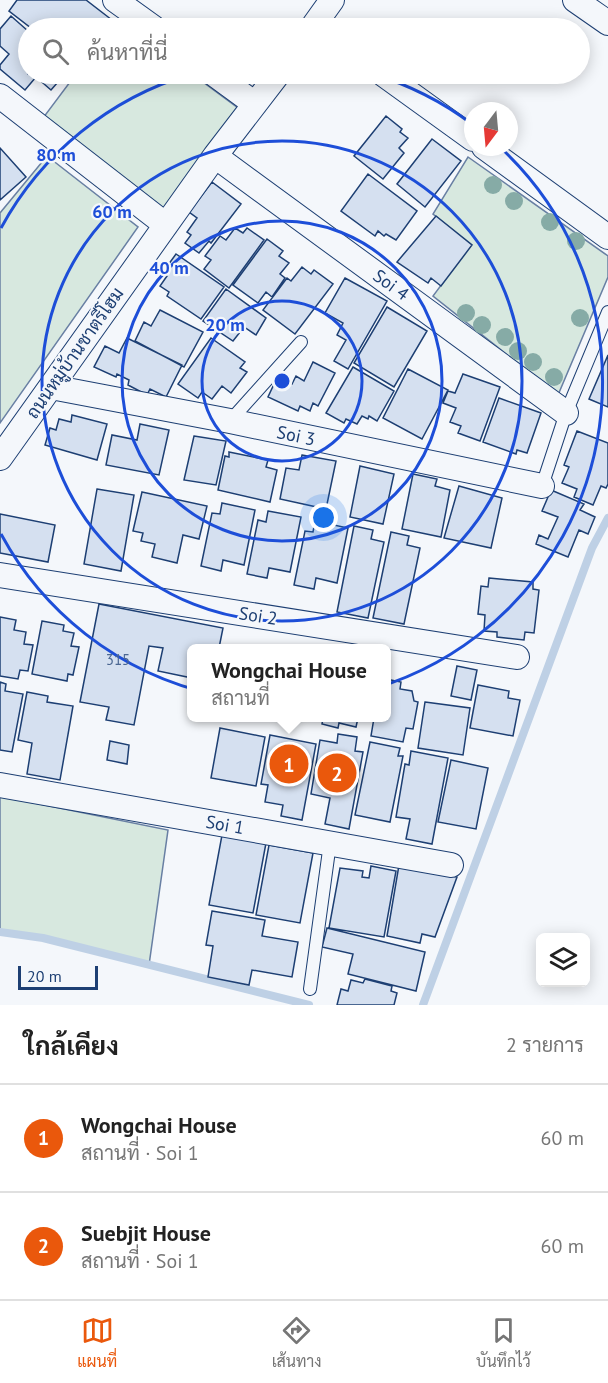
<!DOCTYPE html>
<html lang="th">
<head>
<meta charset="utf-8">
<style>
  body { margin:0; font-family:"PT Sans",Sarabun,sans-serif; background:#f6f6f6; color:#222 }
  .controls { position:absolute; right:18px; bottom:18px; display:grid; overflow:hidden; border-radius:9px; box-shadow:0 3px 15px #0003 }
  .controls button { width:54px; height:54px; display:grid; place-items:center; padding:0; border:0; border-bottom:2px solid #e0e0e0; background:#fff; color:#222; font:30px sans-serif }
  .compass { position:absolute; left:464px; top:102px; width:54px; height:54px; border-radius:50%; background:#fff; box-shadow:0 3px 15px #0003; rotate:196deg }
  .scale { position:absolute; left:18px; bottom:15px; width:80px; box-sizing:border-box; padding-left:6px; border:3px solid #1d3f73; border-top:0; font-size:16px; line-height:21px; white-space:nowrap; color:#1d3f73; -webkit-text-stroke:4px #f4f7fb; paint-order:stroke }
  .you { position:absolute; left:324px; top:518px; width:21px; height:21px; margin:-15px; border:4px solid #fff; border-radius:50%; background:#1a73e8; box-shadow:0 0 0 9px #1a73e833 }
  .badge { display:grid; place-items:center; width:39px; height:39px; border-radius:50%; background:#ea580c; color:#fff; font-size:20px; font-weight:700 }
  .pin { position:absolute; translate:-50% -50%; border:3px solid #fff; box-shadow:0 2px 6px #0006 }
  .popup { position:absolute; left:187px; top:644px; width:204px; height:78px; box-sizing:border-box; display:grid; place-content:center; border-radius:9px; background:#fff; filter:drop-shadow(0 2px 4px #0005); font-size:20px; white-space:nowrap; color:#767676 }
  .popup b { font-size:22px; color:#222 }
  .popup::after { content:''; position:absolute; left:50%; top:100%; margin-left:-12px; border:12px solid transparent; border-top-color:#fff }
  .list { margin:0; padding:0; list-style:none }
  h2 { display:flex; justify-content:space-between; align-items:center; height:78px; margin:0; padding:0 24px; font-size:26px }
  h2 small { font-size:20px; font-weight:400; color:#767676 }
  .list li { display:grid; grid-template-columns:39px 1fr auto; gap:18px; align-items:center; box-sizing:border-box; height:108px; padding:0 24px; border-top:2px solid #e0e0e0 }
  .list b { display:block; font-size:22px; white-space:nowrap }
  .list p { margin:0; font-size:20px; white-space:nowrap; color:#767676 }
  .list em { font-size:20px; font-style:normal; color:#767676 }
  .icon { flex:none; width:33px; height:33px; fill:none; stroke:currentColor; stroke-width:2; stroke-linecap:round; stroke-linejoin:round }
  .map { position:relative; flex:none; width:608px; height:1005px; overflow:hidden }
  .search { position:absolute; background:#fff; box-shadow:0 3px 15px #0003; left:18px; right:18px; top:18px; height:66px; display:flex; align-items:center; gap:15px; box-sizing:border-box; padding:0 21px; border-radius:33px; color:#767676; font-size:22px }
  .sheet { height:294px; background:#fff }
  nav { display:flex; justify-content:space-around; align-items:center; box-sizing:border-box; height:84px; border-top:2px solid #e0e0e0; background:#fff; font-size:16px; color:#767676 }
  nav a { display:grid; justify-items:center; gap:3px }
  nav .on { color:#ea580c }
  .map>svg:first-child { display:block }
  .green { fill:#d7e8df; stroke:#687fa3; stroke-width:1.5 }
  .lines { fill:none; stroke-linecap:round; stroke-linejoin:round }
  .stream { stroke:#bed0e5; stroke-width:8 }
  .building { fill:#d5e0f0; stroke:#1d3f73; stroke-width:1.5 }
  .service-casing { stroke:#1d3f73; stroke-width:14 }
  .minor-casing { stroke:#1d3f73; stroke-width:26 }
  .service { stroke:#f4f7fb; stroke-width:12 }
  .minor { stroke:#f4f7fb; stroke-width:24 }
  .tree { fill:#86aba6 }
  .ring { fill:none; stroke:#1d4ed8; stroke-width:3 }
  .labels { text-anchor:middle; stroke-width:4.5; stroke-linejoin:round; paint-order:stroke }
  .number-label { font-size:15px; fill:#4b6792 }
  .street-label { font-size:18px; fill:#1d3f73; stroke:#f4f7fb }
  .centre { fill:#1d4ed8; stroke:#f4f7fb; stroke-width:3 }
  .ring-label { font-size:18px; text-anchor:middle; font-weight:bold; fill:#1d4ed8; stroke:#f4f7fb; stroke-width:4.5; stroke-linejoin:round; paint-order:stroke }
</style>
</head>
<body>
<div class="map">
<svg width="608" height="1005" viewBox="0 0 608 1005">
  <rect width="100%" height="100%" fill="#f4f7fb"/>
  <path class="green" d="M76 74H192L242 111 167 211 43 118Z
    M47 156 138 227 0 423V213Z
    M468 157 608 256V277L558 395 433 296 471 245 433 214Z
    M0 796 168 830 149 965 43 938 0 932Z"/>
  <g class="lines">
    <path class="stream" d="M0 932 43 938 309 1005
      M423 1005 592 548 608 518"/>
  </g>
  <path class="building" d="M17 0H86L112 20 105 28H31L9 11Z
    M11 16 28 31V74H65L51 90 36 77 25 90 0 69V65L9 54 0 46V29Z
    M386 116 402 129 400 132 408 138 399 148 404 153 383 179 354 156Z
    M432 139 461 161 425 207 397 184Z
    M0 148 26 177 0 200Z
    M368 174 417 211 396 240 386 234 384 236 378 231 375 236 341 211Z
    M212 182 241 204 211 243 209 241 199 253 185 243 191 235 187 232 197 218 189 212Z
    M436 216 472 245 441 286 431 278 428 283 397 262Z
    M235 228 243 233 247 228 264 240 229 288 204 269 211 260 205 256 220 236 226 240Z
    M267 239 283 251 279 256 289 263 280 274 285 278 272 297 266 292 258 303 233 285Z
    M176 254 224 287 201 319 167 296 169 292 160 286 167 276 163 272Z
    M302 267 311 274 314 270 333 284 295 334 263 310 287 278 291 281Z
    M345 278 387 301 348 369 334 361 346 340 337 335 343 323 325 313Z
    M226 289 266 318 256 335 244 327 233 341 203 321Z
    M387 307 427 331 394 387 354 363Z
    M160 310 203 332 184 367 135 341 144 322 151 326Z
    M127 338 182 365 166 397 150 389 147 395 128 385 129 380 117 374 116 377 94 367 105 346 119 353Z
    M211 338 245 362 240 368 247 372 231 393 222 386 212 399 202 392 198 398 178 384Z
    M608 355V407L589 399Z
    M313 362 335 373 318 406 313 403 310 411 300 406 298 411 268 397 275 382 282 386 285 381 292 384 296 376 304 381Z
    M353 367 394 391 377 421 369 416 368 419 362 416 357 424 346 419 344 423 326 413Z
    M408 369 448 390 422 439 383 418Z
    M463 374 500 387 480 441 458 433 461 426 450 422 456 408 443 403 448 391 455 393Z
    M499 398 541 413 527 453 517 450 516 454 483 442Z
    M72 415 107 424 97 460 45 445 50 428 56 430 59 419 71 422Z
    M140 424 169 430 159 475 106 465 112 435 137 440Z
    M577 431 608 443V484L606 488 601 486 593 505 574 497 577 489 562 483 569 467 564 465Z
    M194 436 226 441 216 485 184 480Z
    M229 452 268 460 266 467 277 470 270 502 218 490 225 456 229 457Z
    M302 455 336 461 326 509 280 499 286 468 299 470Z
    M360 466 394 474 383 524 350 517Z
    M413 474 437 479 435 486 450 490 441 537 402 529Z
    M459 486 502 498 491 548 444 538Z
    M97 489 134 495 121 571 84 564Z
    M551 490 584 504 580 510 595 517 588 534 579 530 568 557 536 544 539 535 548 539 558 517 542 511Z
    M142 492 207 506 199 539 183 535 177 563 152 557 155 544 141 541 143 533 133 531Z
    M222 503 255 510 244 565 223 560 221 571 201 566 212 513 220 514Z
    M268 511 301 517 290 572 269 568 267 578 247 574 258 520 266 522Z
    M0 514 55 525 48 562 0 553Z
    M315 521 348 528 337 583 316 578 314 589 294 585 305 531 313 532Z
    M354 526 373 530 371 539 384 542 368 618 337 612Z
    M391 532 409 536 407 545 420 548 404 624 373 618Z
    M489 578 533 582V589L539 590 534 633 525 632 524 640 497 637V632L484 631 485 615 478 614 481 586 488 587Z
    M99 604 223 628 219 648H192V678L158 671 163 648 149 646 134 725 106 720 109 707 80 702Z
    M0 617 16 620 14 630 26 632 24 644 33 645 28 671 20 670 18 679 0 676Z
    M42 621 64 625 63 631 74 633 71 646 79 647 73 675 68 674 67 681 32 674Z
    M457 666 477 670 471 700 451 696Z
    M386 679 401 682 400 689 412 691 414 701 418 702 413 729 406 728 403 742 371 736 374 718H386Z
    M0 682 6 684 5 691 23 694 12 752 0 750Z
    M478 685 509 691 508 698 520 700 513 736 470 728Z
    M27 692 48 696 47 702 73 706 60 780 27 774 32 743 18 740Z
    M425 702 470 708 463 755 418 748Z
    M323 718H365L364 720 358 718 356 727 339 723 338 728 322 724Z
    M220 728 265 737 256 786 211 778Z
    M338 734 357 737 355 751 363 752 349 829 325 824 330 798 311 794 320 740 337 743Z
    M270 735 316 744 302 820 281 816 283 805 265 802 268 785 261 784Z
    M110 741 129 745 127 764 107 760Z
    M370 742 400 748 398 756H403L390 822 355 815Z
    M411 751 448 758 432 844 406 839 410 819 396 817 405 764 409 765Z
    M451 760 488 768 476 829 438 822Z
    M222 835 266 843 253 913 209 905Z
    M269 845 313 853 300 923 256 915Z
    M399 865 457 877 435 937 422 934 420 943 387 936Z
    M371 866 396 871 384 937 329 928 340 868 363 871 362 877 369 878Z
    M212 911 265 920 262 936 298 942 292 977 252 970 249 985 208 977 213 946 206 945Z
    M327 928 425 952 416 991 348 974 353 954 322 947Z
    M365 979 392 986 391 991 397 993 394 1005H337L341 989 348 991 351 980 363 983Z"/>
  <g class="lines">
    <g class="service-casing">
      <path id="service" d="M230 421 301 342
        M542 486 566 413 608 312
        M310 989 330 843"/>
    </g>
    <g class="minor-casing">
      <path id="minor" d="M115 0 154 28
        M575 0 608 23
        M312 28 332 0
        M214 74 255 104
        M383 74 473 139
        M0 96 166 225
        M484 147 608 237
        M215 156 566 413
        M51 387 230 421 542 486
        M0 458 215 156 278 74
        M0 575 517 657
        M0 785 451 865"/>
    </g>
    <use href="#service" class="service"/>
    <use href="#minor" class="minor"/>
  </g>
  <g class="tree">
    <circle cx="493" cy="185" r="9"/>
    <circle cx="514" cy="201" r="9"/>
    <circle cx="550" cy="222" r="9"/>
    <circle cx="576" cy="241" r="9"/>
    <circle cx="466" cy="313" r="9"/>
    <circle cx="580" cy="318" r="9"/>
    <circle cx="482" cy="325" r="9"/>
    <circle cx="505" cy="337" r="9"/>
    <circle cx="518" cy="351" r="9"/>
    <circle cx="533" cy="362" r="9"/>
    <circle cx="554" cy="377" r="9"/>
  </g>
  <g class="ring">
    <circle cx="282" cy="381" r="80"/>
    <circle cx="282" cy="381" r="160"/>
    <circle cx="282" cy="381" r="240"/>
    <path d="M1 228A320 320 0 0 1 191 74M373 74A320 320 0 0 1 472 124M502 149A320 320 0 1 1 1 534"/>
  </g>
  <g class="labels">
    <g class="number-label">
      <text x="118" y="665">315</text>
    </g>
    <g class="street-label">
      <text transform="translate(391 285) rotate(36)" y="6">Soi 4</text>
      <text transform="translate(75 353) rotate(-55)" y="6">ถนนหมู่บ้านชาตรีโฮม</text>
      <text transform="translate(296 436) rotate(12)" y="6">Soi 3</text>
      <text transform="translate(258 616) rotate(9)" y="6">Soi 2</text>
      <text transform="translate(225 825) rotate(10)" y="6">Soi 1</text>
    </g>
  </g>
  <circle cx="282" cy="381" r="9" class="centre"/>
  <g class="ring-label">
    <text x="56" y="161">80 m</text>
    <text x="112" y="218">60 m</text>
    <text x="169" y="274">40 m</text>
    <text x="225" y="331">20 m</text>
  </g>
</svg>
<div class="controls">
<button><svg class="icon" aria-label="layers" viewBox="0 0 24 24"><path d="M12 4l9 5-9 5-9-5zM3 14l9 5 9-5"/></svg></button>
</div>
<svg class="compass" viewBox="-18 -18 36 36"><path d="M0-13l5 13h-10z" fill="#e53935"/><path d="M0 13l5-13h-10z" fill="#767676"/></svg>
<div class="scale">20 m</div>
<div class="you"></div>
<div class="pin badge" style="left:289px;top:764px">1</div>
<div class="popup"><b>Wongchai House</b>สถานที่</div>
<div class="pin badge" style="left:337px;top:773px">2</div>
<div class="search"><svg class="icon" aria-label="search" viewBox="0 0 24 24"><circle cx="10" cy="10" r="6"/><path d="M15 15l6 6"/></svg>ค้นหาที่นี่</div>
</div>
<section class="sheet">
<h2>ใกล้เคียง<small>2 รายการ</small></h2>
<ul class="list">
<li><span class="badge">1</span><div><b>Wongchai House</b><p>สถานที่ · Soi 1</p></div><em>60 m</em></li>
<li><span class="badge">2</span><div><b>Suebjit House</b><p>สถานที่ · Soi 1</p></div><em>60 m</em></li>
</ul>
</section>
<nav>
<a class="on"><svg class="icon" aria-label="map" viewBox="0 0 24 24"><path d="M3 6l6-2 6 2 6-2v14l-6 2-6-2-6 2zM9 4v14M15 6v14"/></svg>แผนที่</a>
<a><svg class="icon" aria-label="directions" viewBox="0 0 24 24"><path d="M12 3l9 9-9 9-9-9zM9 14v-3h6M13 9l2 2-2 2"/></svg>เส้นทาง</a>
<a><svg class="icon" aria-label="saved" viewBox="0 0 24 24"><path d="M7 4h10v16l-5-4-5 4z"/></svg>บันทึกไว้</a>
</nav>
</body>
</html>
